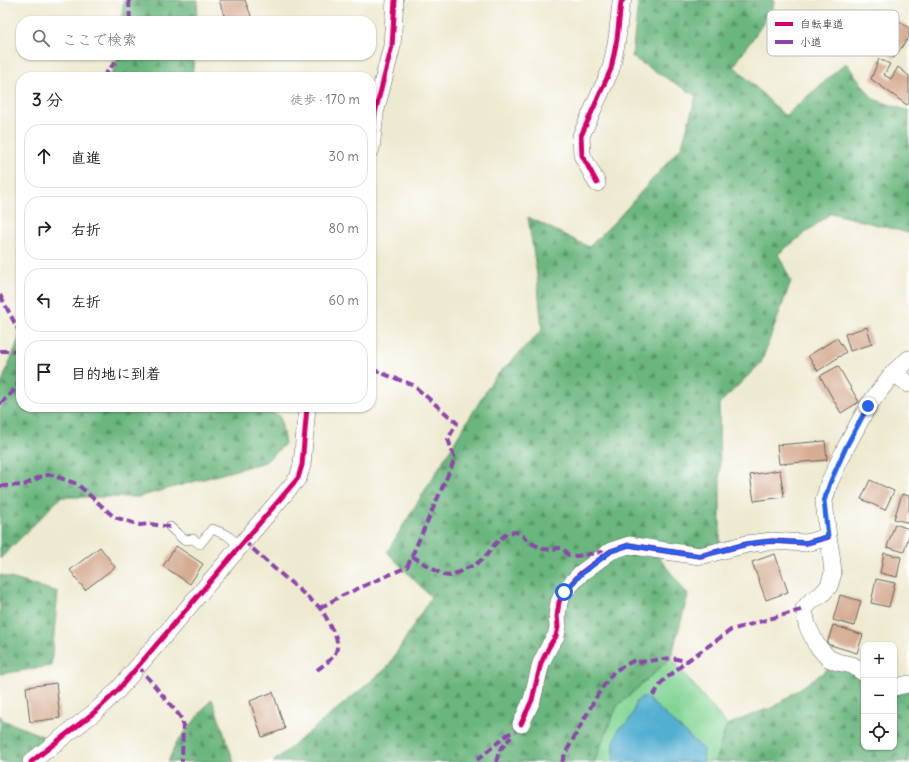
<!DOCTYPE html>
<html lang="ja">
<head>
<meta charset="utf-8">
<style>
  body { margin:0; font-family:Delius,"Klee One",sans-serif; background:#f2f2f2; color:#202124 }
  .controls { position:absolute; right:12px; bottom:12px; display:grid; overflow:hidden; border-radius:8px; box-shadow:0 1px 3px #0004 }
  .controls button { width:36px; height:36px; display:grid; place-items:center; padding:0; border:0; border-bottom:1px solid #e0e0e0; background:#fff; color:#202124; font:20px sans-serif }
  .stop { position:absolute; width:12px; height:12px; margin:-9px; border:3px solid #2563eb; border-radius:50%; background:#fff }
  .stop.end { background:#2563eb; border-color:#fff; box-shadow:0 1px 4px #0008 }
  .list { margin:0; padding:0; list-style:none }
  h2 { display:flex; justify-content:space-between; align-items:center; height:52px; margin:0; padding:0 16px; font-size:17px }
  h2 small { font-size:13px; font-weight:400; color:#757577 }
  .list li { display:grid; grid-template-columns:26px 1fr auto; gap:12px; align-items:center; box-sizing:border-box; height:64px; margin:0 8px 8px; padding:0 8px; border:1px solid #e0e0e0; border-radius:16px }
  .list b { display:block; font-size:15px; white-space:nowrap }
  .list em { font-size:13px; font-style:normal; color:#757577 }
  .icon { flex:none; width:22px; height:22px; fill:none; stroke:currentColor; stroke-width:2; stroke-linecap:round; stroke-linejoin:round }
  .map { position:relative; flex:none; width:909px; height:762px; overflow:hidden }
  .search { position:absolute; background:#fff; box-shadow:0 1px 3px #0004; left:16px; top:16px; width:360px; height:44px; display:flex; align-items:center; gap:10px; box-sizing:border-box; padding:0 14px; border-radius:16px; color:#757577; font-size:15px }
  .panel { position:absolute; background:#fff; box-shadow:0 1px 3px #0004; left:16px; top:72px; width:360px; height:340px; border-radius:16px }
  .map>svg:first-child { display:block }
  .grass { fill:#83d494; stroke:#507858 }
  .forest { fill:url(#forest-firs); stroke:#43694d }
  .water { fill:#53afd1; stroke:#386676 }
  .building { fill:#d6ab92 }
  .lines { fill:none; stroke-linecap:round; stroke-linejoin:round }
  .lane-casing { stroke:#66645b; stroke-width:10 }
  .street-casing { stroke:#66645b; stroke-width:18 }
  .lane { stroke:#fff; stroke-width:9 }
  .street { stroke:#fff; stroke-width:17 }
  .quiet { stroke:#8e44ad; stroke-width:4; stroke-dasharray:8 4; stroke-linecap:butt }
  .cycleway-casing { stroke:#fff; stroke-width:8 }
  .cycleway { stroke:#d6006c; stroke-width:5 }
  .route { stroke:#2563eb; stroke-width:5 }
  .key { fill:#fff; stroke:#bbb; stroke-width:1 }
  .key-label { font-size:11px; fill:#1c1c1c }
</style>
</head>
<body>
<div class="map">
<svg width="909" height="762" viewBox="0 0 909 762">
  <defs>
    <pattern id="forest-firs" width="22" height="20" patternUnits="userSpaceOnUse"><rect width="22" height="20" fill="#6ab67e"/><path d="M5 1l3.5 6h-7zM16 11l3.5 6h-7z" fill="#569366"/></pattern>
  </defs>
  <rect width="100%" height="100%" fill="#fff"/>
  <filter id="ink" filterUnits="userSpaceOnUse"><feTurbulence type="fractalNoise" baseFrequency=".025" numOctaves="2"/><feDisplacementMap in="SourceGraphic" scale="8" xChannelSelector="R" yChannelSelector="G"/><feConvolveMatrix kernelMatrix="1 2 1 2 8 2 1 2 1" color-interpolation-filters="sRGB"/></filter>
  <filter id="wash" filterUnits="userSpaceOnUse"><feTurbulence type="fractalNoise" baseFrequency=".012" numOctaves="4" result="noise"/><feDisplacementMap in="SourceGraphic" scale="16" xChannelSelector="R" yChannelSelector="G"/><feGaussianBlur stdDeviation="0.9" result="paint"/><feColorMatrix in="noise" values="0 0 0 0 0 0 0 0 0 0 0 0 0 0 0 0 0 1.4 0 .05"/><feComposite in="paint" operator="in"/></filter>
  <g filter="url(#wash)">
    <rect width="100%" height="100%" fill="#eeead1"/>
    <path class="grass" d="M671 658 727 725 715 762H594L617 706Z"/>
    <path class="forest" d="M124 0H198L196 21H121Z
      M640 0H774L773 9 734 66 785 116 846 63 873 99 909 111V233L831 213 778 254 791 281 761 363 719 404 720 479V545L655 552 688 595 671 658 617 706 594 762H273L387 668 431 597 387 552 494 378 542 330 537 275 528 217 589 247 619 217 682 146 696 96 632 57 638 2Z
      M117 55H194L192 77H109L116 66Z
      M21 333V407H254L280 416 285 444 265 462 138 497H61L0 559V387Z
      M0 575 58 592 51 666 0 674Z
      M834 665 864 675V747H894V686L909 691V762H715L727 725 764 710H769Z
      M212 699 234 762H168L176 743Z
      M0 715 3 720 45 737 22 762H0Z"/>
    <path class="water" d="M641 697H646L703 749 704 762H613L614 743 619 728 628 722 633 713 636 702Z"/>
    <g id="blocks">
      <path class="building" d="M219 0H245L253 21H226Z
        M898 20 909 28V37L894 58 879 47Z
        M879 59 890 64 884 75 891 79 898 67 909 76V103L907 105 871 79Z
        M867 327 872 344 850 351 845 334Z
        M837 338 846 352 818 371 808 356Z
        M838 366 859 402 841 413 820 376Z
        M825 441 827 460 779 464 777 445Z
        M780 470 784 497 754 501 750 475Z
        M870 480 894 491 885 510 861 499Z
        M902 494 909 496V523L894 519Z
        M895 524 909 529V535L904 552 887 547Z
        M176 546 203 564 190 584 163 566Z
        M100 547 115 567 85 590 70 570Z
        M884 553 901 557 897 577 880 573Z
        M775 554 788 592 766 600 752 562Z
        M876 579 895 583 889 607 871 603Z
        M840 595 861 601 854 626 833 620Z
        M833 625 863 635 857 653 827 644Z
        M56 683 60 718 30 722 26 687Z
        M273 692 285 729 262 737 250 701Z"/>
    </g>
  </g>
  <g filter="url(#ink)">
    <use href="#blocks" fill-opacity="0" stroke="#66645b" stroke-width="1"/>
    <g class="lines">
      <g class="lane-casing">
        <path id="lane" d="M170 527 184 540 193 539 200 544 212 529 227 535 240 546"/>
      </g>
      <g class="street-casing">
        <path id="street" d="M371 149 375 113 392 46 395 0
          M597 183 582 155 581 136 611 69 617 39 621 2 623 0
          M893 373 909 384
          M864 673 852 665 837 662 828 658 816 644 807 625 804 609 812 600 821 595 829 586 833 573 831 554 828 537 824 501 829 483 846 447 868 406 893 373 909 359
          M894 687 909 684
          M521 724 532 700 541 663 550 645 556 636 558 627 557 616 559 602 564 592 581 573 611 551 629 545 653 549 700 556 747 544 772 541 806 543 828 537
          M31 762 96 711 117 691 298 478 302 465 307 407"/>
      </g>
      <use href="#lane" class="lane"/>
      <use href="#street" class="street"/>
      <path class="quiet" d="M129 0 130 21
        M103 77 121 55
        M0 295 21 335
        M0 351H21
        M0 404C8 396 16 389 21 379
        M0 486 24 485 44 475H52L77 484 114 517 140 525 150 524 170 527
        M244 541 267 562 318 606C324 613 328 620 331 628 334 632 337 638 337 643 339 656 326 663 317 670
        M412 556 443 575 450 576 476 564 485 557 495 544 507 533 516 532 523 536 531 543 543 549 554 550 557 548H563L568 555 577 556 602 552 608 554
        M320 608 341 596 407 567 455 459 448 439 457 423 413 385 371 369
        M138 666 179 715 183 722 182 762
        M653 696 662 682 687 661 731 630 804 609
        M477 760 508 734 516 731
        M496 762 499 751 511 737
        M562 762 566 752 598 694 614 671 635 660 640 662 671 658 687 661"/>
      <g class="cycleway-casing">
        <path id="cycleway" d="M371 149 375 113 392 46 395 0
          M597 183 582 155 581 136 611 69 617 39 621 2 623 0
          M521 724 532 700 541 663 550 645 556 636 558 627 557 616 559 602 564 592 581 573 611 551 629 545 653 549 700 556 747 544 772 541 806 543 828 537
          M31 762 96 711 117 691 298 478 302 465 307 407"/>
      </g>
      <use href="#cycleway" class="cycleway"/>
    </g>
  </g>
  <g class="lines" filter="url(#ink)">
    <path class="route" d="M564 592 581 574 611 551 629 545 653 549 700 556 747 544 772 541 806 543 828 537 824 501 830 483 846 447 868 406"/>
  </g>
  <rect x="767" y="10" width="132" height="46" rx="6" class="key"/>
  <rect x="775" y="22" width="18" height="4" fill="#d6006c"/>
  <rect x="775" y="40" width="18" height="4" fill="#8e44ad"/>
  <g class="key-label">
    <text x="800" y="28">自転車道</text>
    <text x="800" y="46">小道</text>
  </g>
</svg>
<div class="controls">
<button>+</button>
<button>−</button>
<button><svg class="icon" aria-label="locate" viewBox="0 0 24 24"><circle cx="12" cy="12" r="6"/><path d="M12 2v4M12 18v4M2 12h4M18 12h4"/></svg></button>
</div>
<div class="stop" style="left:564px;top:592px"></div>
<div class="stop end" style="left:868px;top:406px"></div>
<div class="search"><svg class="icon" aria-label="search" viewBox="0 0 24 24"><circle cx="10" cy="10" r="6"/><path d="M15 15l6 6"/></svg>ここで検索</div>
<section class="panel">
<h2>3 分<small>徒歩 · 170 m</small></h2>
<ul class="list">
<li><svg class="icon" aria-label="ahead" viewBox="0 0 24 24"><path d="M12 20V5M6 11l6-6 6 6"/></svg><div><b>直進</b></div><em>30 m</em></li>
<li><svg class="icon" aria-label="right" viewBox="0 0 24 24"><path d="M7 20v-9h11M14 6l5 5-5 5"/></svg><div><b>右折</b></div><em>80 m</em></li>
<li><svg class="icon" aria-label="left" viewBox="0 0 24 24"><path d="M17 20v-9H6M10 6l-5 5 5 5"/></svg><div><b>左折</b></div><em>60 m</em></li>
<li><svg class="icon" aria-label="arrive" viewBox="0 0 24 24"><path d="M6 21V4h12l-3 4 3 4H6"/></svg><div><b>目的地に到着</b></div></li>
</ul>
</section>
</div>
</body>
</html>
